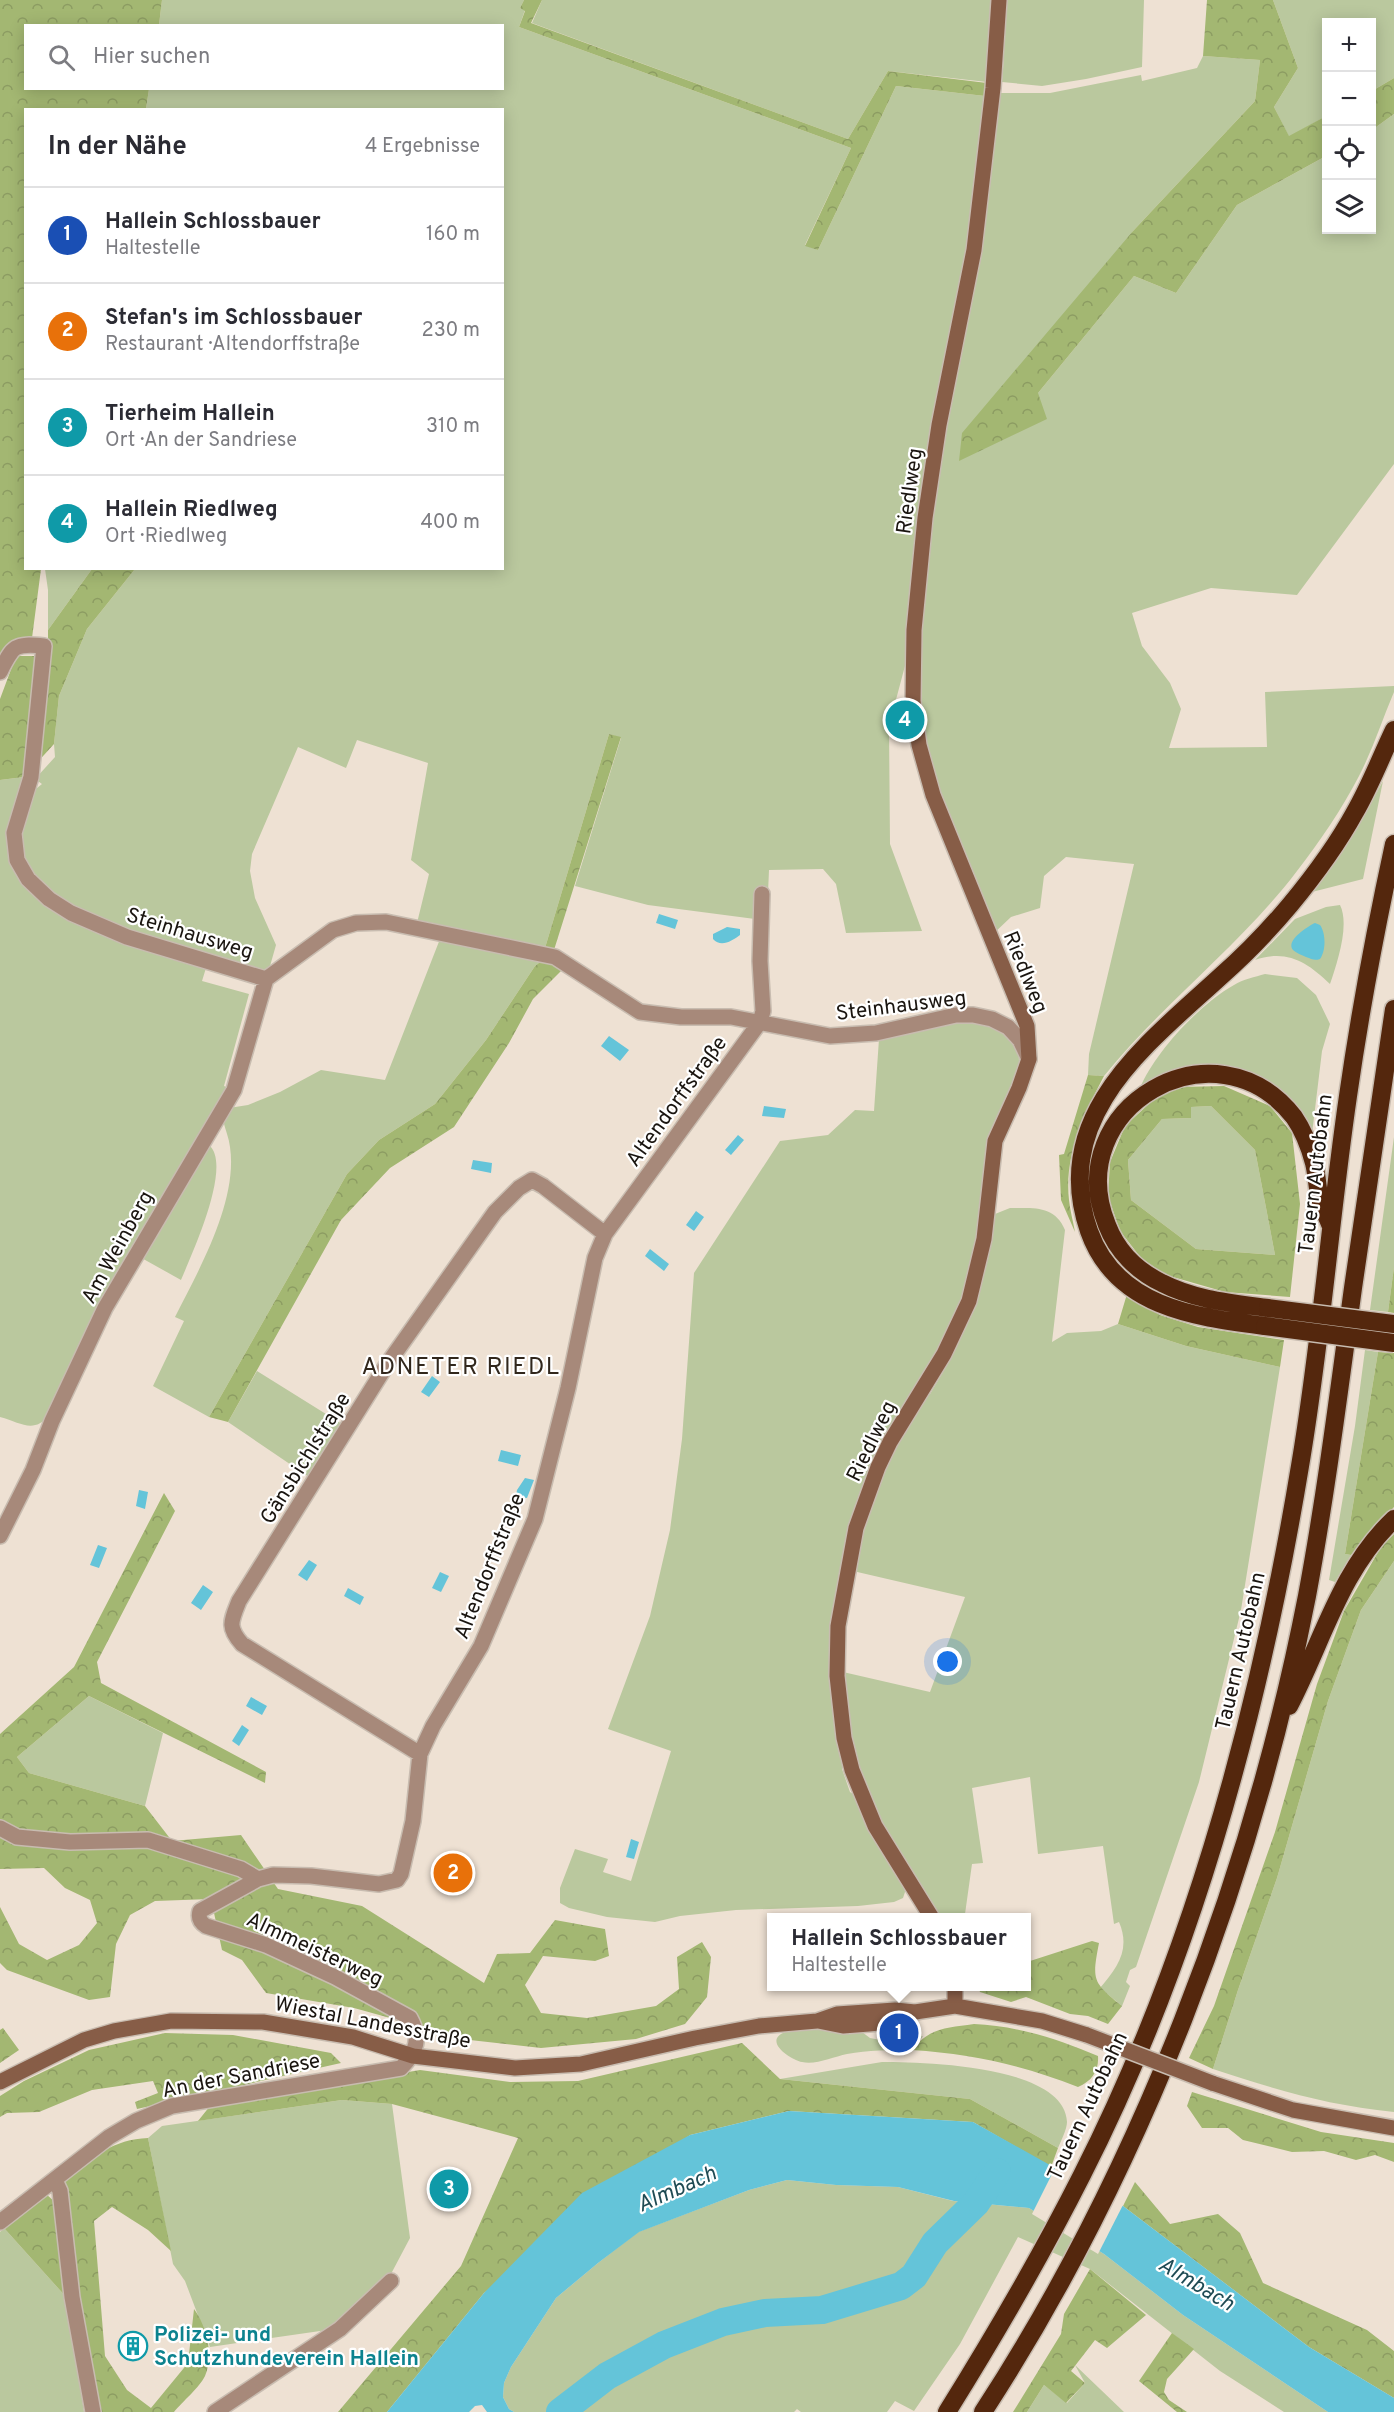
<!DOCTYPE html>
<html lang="de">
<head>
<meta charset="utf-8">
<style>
  body { margin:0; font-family:Overpass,sans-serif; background:#f7f7f7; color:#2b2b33 }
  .controls { position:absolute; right:18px; top:18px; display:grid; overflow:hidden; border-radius:0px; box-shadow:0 3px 15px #0003 }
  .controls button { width:54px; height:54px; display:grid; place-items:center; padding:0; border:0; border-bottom:2px solid #e1e1e2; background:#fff; color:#2b2b33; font:30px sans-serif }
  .you { position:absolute; left:948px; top:1662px; width:21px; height:21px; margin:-15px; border:4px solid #fff; border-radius:50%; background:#1a73e8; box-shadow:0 0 0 9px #1a73e833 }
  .badge { display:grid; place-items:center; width:39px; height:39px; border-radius:50%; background:#0f766e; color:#fff; font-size:20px; font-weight:700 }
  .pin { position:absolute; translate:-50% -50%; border:3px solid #fff; box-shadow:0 2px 6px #0006 }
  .popup { position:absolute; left:767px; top:1913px; width:264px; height:78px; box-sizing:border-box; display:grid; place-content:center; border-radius:0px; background:#fff; filter:drop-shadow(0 2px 4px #0005); font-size:20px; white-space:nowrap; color:#7c7c81 }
  .popup b { font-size:22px; color:#2b2b33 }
  .popup::after { content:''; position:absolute; left:50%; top:100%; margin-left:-12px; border:12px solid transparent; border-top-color:#fff }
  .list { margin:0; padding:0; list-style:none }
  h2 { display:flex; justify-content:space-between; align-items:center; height:78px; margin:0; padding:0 24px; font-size:26px }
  h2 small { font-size:20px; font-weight:400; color:#7c7c81 }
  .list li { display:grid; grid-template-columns:39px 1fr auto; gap:18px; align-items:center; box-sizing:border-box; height:96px; padding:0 24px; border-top:2px solid #e1e1e2 }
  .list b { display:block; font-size:22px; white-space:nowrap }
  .list p { margin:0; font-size:20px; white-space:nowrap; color:#7c7c81 }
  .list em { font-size:20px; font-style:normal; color:#7c7c81 }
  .icon { flex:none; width:33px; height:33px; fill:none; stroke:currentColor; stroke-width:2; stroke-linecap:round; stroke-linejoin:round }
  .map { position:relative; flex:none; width:1394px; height:2412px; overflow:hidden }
  .search { position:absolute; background:#fff; box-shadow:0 3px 15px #0003; left:24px; top:24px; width:480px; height:66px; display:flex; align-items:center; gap:15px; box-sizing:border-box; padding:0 21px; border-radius:0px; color:#7c7c81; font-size:22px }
  .panel { position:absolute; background:#fff; box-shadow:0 3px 15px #0003; left:24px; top:108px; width:480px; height:462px; border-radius:0px }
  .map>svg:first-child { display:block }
  .green { fill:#bac89e }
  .forest { fill:url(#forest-crowns); fill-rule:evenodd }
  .water { fill:#64c4d9 }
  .pier { fill:#eee1d3 }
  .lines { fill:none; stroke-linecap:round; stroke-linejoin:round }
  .river { stroke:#64c4d9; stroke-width:28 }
  .street-casing { stroke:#c8bcb0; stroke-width:18 }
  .secondary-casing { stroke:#c8bcb0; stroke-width:18 }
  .highway-casing { stroke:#c8bcb0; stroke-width:21 }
  .street { stroke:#a7897a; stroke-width:15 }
  .secondary { stroke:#875d47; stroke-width:15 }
  .highway { stroke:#54270d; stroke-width:18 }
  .secondary-bridge-casing { stroke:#c8bcb0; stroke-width:18; stroke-linecap:butt }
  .highway-bridge-casing { stroke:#c8bcb0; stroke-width:21; stroke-linecap:butt }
  .secondary-bridge { stroke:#875d47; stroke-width:15 }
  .highway-bridge { stroke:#54270d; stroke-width:18 }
  .labels { text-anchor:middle; stroke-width:4.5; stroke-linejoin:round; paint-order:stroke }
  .street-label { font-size:21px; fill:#1a1510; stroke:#fff }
  .culture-label { font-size:21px; font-weight:bold; fill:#0d838f; stroke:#fff; text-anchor:start }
  .water-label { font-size:22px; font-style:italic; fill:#1f4b54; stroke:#fff }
  .quarter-label { font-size:24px; letter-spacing:1.5px; fill:#31271c; stroke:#fff }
</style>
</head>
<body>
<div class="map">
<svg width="1394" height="2412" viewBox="0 0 1394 2412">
  <defs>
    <pattern id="forest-crowns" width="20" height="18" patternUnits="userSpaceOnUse" patternTransform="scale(1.5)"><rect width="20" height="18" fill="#a3b772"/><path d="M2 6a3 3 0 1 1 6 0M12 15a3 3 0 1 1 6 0" fill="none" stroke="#8c9c62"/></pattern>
  </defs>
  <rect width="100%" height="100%" fill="#eee1d3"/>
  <path class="green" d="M162 0H524L520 8 525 10 519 27 851 148 805 245 818 250 896 86 985 96 973 221 910 647 889 726 890 844 922 931 846 933 836 884 823 869 769 870 768 893 755 919 648 905 575 886 621 738 609 734 545 948 417 923 429 874 411 860 428 763 357 740 346 768 298 747 252 854 250 871 255 898 276 945 268 973 143 937 62 902 34 880 25 865 20 843 22 820 32 792 42 784 35 779 55 757 54 744 59 696 87 629 135 569 502 568V110L146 109 149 89 502 88V26L159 25Z
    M542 0H995L987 82 888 71 848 139 532 23Z
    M1003 0H1144L1142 67 1086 79 1042 86 1002 82 1004 56 1001 38Z
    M1273 0H1394V78L1372 91V22H1326V116L1289 137 1274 107 1298 68Z
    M1203 56 1260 60 1255 101 1133 231 1038 393 1134 276 1176 293 1237 205 1326 156V230H1372V130L1394 114V464L1297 595 1211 588 1132 613 1142 646 1170 683 1181 709 1169 748 1267 747 1265 692 1394 686V692C1382 720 1373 749 1359 776 1342 809 1320 841 1297 871 1240 946 1163 1003 1104 1076L1088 1075 1089 1054 1134 864 1066 857 1044 876 1040 908 1011 917 992 935 938 794 922 740 917 684 918 626 938 448 946 433 995 106 1001 93H1050L1141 75 1142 81 1197 68Z
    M45 569H92L48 630V590Z
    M24 777 12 819 34 894 206 968 202 981 249 994 224 1086 229 1088 172 1180 101 1309 50 1415C33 1434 22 1423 0 1417V780Z
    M1383 781 1363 879 1312 892C1339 857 1362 820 1383 781Z
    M1340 905C1350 925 1337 963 1330 984 1307 962 1287 949 1255 960L1295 919 1326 907Z
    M440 939 544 959 535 966 486 1040 435 1104 379 1140 347 1174 209 1417 153 1386 184 1321 175 1317C199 1270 238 1201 230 1147 229 1138 225 1129 223 1120L229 1108 248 1105 280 1092 321 1070 385 1080Z
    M1265 974 1297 978 1316 995 1330 1024 1322 1051 1312 1134 1281 1094 1174 1072 1140 1088C1155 1052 1200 1004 1234 985 1243 979 1255 977 1265 974Z
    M952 1021C1001 1022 1033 1036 1013 1090L977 1257 964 1302 946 1338 925 1372 839 1579 845 1764 842 1769 850 1792 857 1797 904 1885 905 1892 903 1898 894 1902 858 1906 736 1910 680 1916 655 1922 607 1917 569 1908 560 1903V1888L575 1849 608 1859 603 1872 631 1881 671 1751 608 1729 650 1616 670 1530 682 1439 694 1273 780 1141 828 1135 855 1110 874 1111 879 1039Z
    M1211 1106 1255 1150 1275 1255 1196 1249 1131 1200 1128 1160 1162 1119 1191 1118V1107Z
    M1394 1137V1267L1388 1312 1370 1310Z
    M209 1145C233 1165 192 1254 181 1280L138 1256Z
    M1010 1208C1033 1208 1055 1205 1065 1230L1052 1342 1067 1333 1101 1331 1118 1324 1186 1346 1280 1367 1241 1610 1199 1782 1136 1967 1130 1970 1126 1982 1130 1986 1122 2006 1100 1988C1117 1968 1131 1950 1119 1922L1114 1924 1103 1846 1038 1854 1030 1777 972 1788 983 1863 972 1864 965 1914 955 1917H941L885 1834 851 1748 843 1672 930 1692 965 1597 853 1571 862 1524 881 1472 923 1396 930 1394 943 1372V1365L992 1221 995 1214Z
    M1365 1350 1378 1352 1345 1554 1351 1555 1335 1582 1329 1580 1355 1426Z
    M257 1371 342 1424 309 1477 228 1422Z
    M1394 1561V2112C1327 2105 1277 2090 1213 2069L1238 1990 1277 1878 1328 1701 1361 1610Z
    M89 1696 163 1733 145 1806 29 1773 17 1757Z
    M815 2029 862 2032 870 2038 886 2041 923 2036 912 2050C890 2050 868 2050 847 2054 833 2057 816 2065 802 2062 791 2060 764 2042 783 2033 792 2029 806 2030 815 2029Z
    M882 2062C923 2062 1065 2065 1067 2122 1067 2129 1061 2141 1058 2148L970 2099 780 2079Z
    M342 2100 392 2104 410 2238 392 2272 334 2329 210 2347 185 2281 173 2264 148 2138 162 2126Z
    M787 2180 836 2185 898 2187 953 2201 1029 2208 1104 2254 1183 2315 1328 2412H1284L1220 2371 1090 2269 1018 2237 960 2344 914 2411 895 2401 887 2412H801L797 2409 794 2412H514L509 2409 503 2397 504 2383 511 2367 556 2298 598 2263 638 2232 749 2190Z
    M4 2228 67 2298 84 2412H0V2232Z
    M1075 2365 1124 2412H1027L1044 2385 1067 2403 1085 2383Z"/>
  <path class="forest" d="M0 0H162L159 25 26 26V88L149 89 146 109 26 110V568L41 569 32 638 0 660Z
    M524 0H542L531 23 848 139 888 71 987 83 985 96 896 86 818 250 805 246 851 148 519 27 525 11 520 8Z
    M1207 0H1273L1298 68 1274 107 1289 136 1326 116V156L1237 205 1176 293 1134 276 1038 393 1047 419 959 461 962 433 1133 231 1255 101 1260 60 1203 56Z
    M1394 78V114L1372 130V91Z
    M92 569H135L87 629 59 696 54 744 24 777 0 780V699L16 656H48V630Z
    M609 734 621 737 554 950 545 948Z
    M544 959 563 969 533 999 509 1043 454 1127 390 1168 341 1220 228 1422 209 1417 347 1174 379 1140 435 1104 486 1040 535 966Z
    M1088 1075 1104 1076C1084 1114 1064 1156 1069 1200 1070 1210 1073 1221 1075 1232L1061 1200 1059 1155 1064 1154Z
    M1224 1086 1270 1106 1292 1133 1300 1204 1290 1297 1225 1292 1166 1275 1141 1258 1120 1231 1108 1196 1110 1162 1125 1126 1152 1101 1178 1087ZM1211 1106 1255 1150 1275 1255 1196 1249 1131 1200 1128 1160 1162 1119 1191 1118V1107Z
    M1394 1267V1313L1388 1312Z
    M1127 1294 1160 1315 1198 1327 1284 1340 1280 1367 1186 1346 1118 1324Z
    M1378 1352 1394 1353V1507L1351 1555 1345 1554Z
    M164 1493 175 1511 97 1662 101 1683 266 1772 265 1783 89 1696 17 1757 29 1773 145 1806 172 1841 241 1835 278 1889 362 1906 484 1983 497 1954 530 1953 555 1920 605 1929 609 1956 595 1961 543 1956 525 1985 541 2013 587 2018 656 2006 679 1989 677 1957 702 1942 711 1957 707 1997 685 2024 636 2039 541 2048 470 2040 354 2008 266 1993 242 1960 222 1950 211 1899 155 1901 130 1915 116 1944 110 1997 89 2000 7 1970 0 1963V1907L19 1944 47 1960 79 1945 97 1923 90 1900 65 1888 44 1868 0 1869V1734L74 1667Z
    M1394 1534V1561L1361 1610 1328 1701 1277 1878 1238 1990 1213 2069 1189 2058 1214 2006 1275 1832 1317 1684 1344 1611 1381 1547Z
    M1092 1941 1099 1943C1092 1980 1092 1982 1122 2006L1108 2024 1088 2016 1070 2014 1026 1997 1011 2002 980 1992 978 1987 1026 1986 1027 1962Z
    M974 2024C1018 2026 1058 2039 1098 2056 1099 2071 1092 2081 1078 2087 1022 2065 972 2054 912 2050 930 2027 947 2028 974 2024Z
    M3 2028 19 2050 0 2063V2030Z
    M165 2033 233 2035 331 2053 341 2063 137 2109 135 2102 158 2093 153 2081 92 2090 39 2112 7 2113 0 2117V2096L24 2081 89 2050Z
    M742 2043 780 2079 970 2099 1058 2148 1051 2167 973 2122 789 2111 690 2135 484 2293 387 2412H338L461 2266 518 2138 392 2104 342 2100 198 2121 210 2106 420 2070 510 2082 578 2081Z
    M1192 2092 1321 2132 1394 2143V2162L1375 2155 1356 2160 1324 2151 1292 2152 1243 2140 1228 2128H1202L1187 2106Z
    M148 2138 171 2251 148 2230 112 2207 94 2221 105 2356 127 2390 151 2408 188 2363 194 2309C207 2327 214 2355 205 2376 200 2387 182 2402 174 2412H99L78 2295 65 2178C91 2158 114 2139 148 2138Z
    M1135 2182 1170 2224 1218 2214 1240 2233 1263 2283 1367 2330 1394 2351V2398L1309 2347 1123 2206Z
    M46 2194 55 2202 67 2298 4 2228Z
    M1090 2269 1146 2315 1107 2348 1095 2340 1071 2371 1085 2383 1066 2403 1044 2385 1027 2412H1013L1061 2334 1064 2314Z
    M1172 2333 1194 2349 1167 2379 1164 2392 1169 2400 1187 2412H1177L1139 2381Z"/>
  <path class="water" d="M659 914 678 920 675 929 656 923Z
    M1315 923 1320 925C1326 933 1326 951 1320 959 1314 961 1312 959 1306 957 1302 955 1296 953 1293 950 1285 941 1308 926 1315 923Z
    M727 927 740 929V935C732 941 721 948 713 939V934Z
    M609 1036 629 1050 620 1061 601 1046Z
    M764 1106 786 1109 784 1118 762 1116Z
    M738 1135 744 1140 731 1155 725 1150Z
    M473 1160 492 1163 491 1173 471 1169Z
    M696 1211 704 1217 694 1231 686 1225Z
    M650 1249 669 1264 664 1271 645 1256Z
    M432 1376 440 1382 429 1397 421 1392Z
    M501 1450 521 1455 518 1466 498 1461Z
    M525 1478 534 1480 527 1498 516 1496 517 1490Z
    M139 1490 148 1492 145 1509 136 1506Z
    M98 1545 107 1548 99 1568 90 1565Z
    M309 1560 317 1565 307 1581 298 1575Z
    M440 1572 449 1576 441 1592 432 1588Z
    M203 1585 213 1592 201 1610 191 1603Z
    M348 1588 364 1597 360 1605 344 1596Z
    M251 1697 267 1706 262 1715 246 1706Z
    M242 1725 249 1730 239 1746 232 1741Z
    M631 1839 639 1842 634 1859 626 1857Z
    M789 2111 973 2122 1123 2206 1309 2347 1394 2398V2412H1328L1183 2315 1104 2254 1029 2208 954 2201 898 2187 836 2185 787 2180 749 2190 639 2232 598 2263 556 2298 511 2367 504 2383 503 2397 509 2409 514 2412H487L482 2405 475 2406 469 2412H387L484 2293 582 2193 690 2135Z"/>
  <path class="pier" d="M1056 2166 1124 2203 1098 2254 1032 2214Z"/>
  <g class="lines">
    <path class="river" d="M560 2412 607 2376 664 2345 723 2322 765 2313 822 2310 901 2286 914 2276 935 2243 976 2203 997 2172"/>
    <g class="street-casing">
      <path id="street" d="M0 672C13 646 14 643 44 646L31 777 14 833 17 860 28 879 49 899 71 913 127 937 266 979
        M266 979 333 930 356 923 386 922 555 957 640 1012 681 1017H731L830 1036 876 1033 956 1015H973L992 1019 1008 1027 1020 1040 1029 1059
        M0 1536 33 1470 52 1421 105 1308 234 1090 266 979
        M420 1754 242 1644C227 1627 231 1621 239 1601L386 1366 495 1212 519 1188 532 1180 543 1186 605 1234
        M0 1828 17 1837 70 1842 148 1840 241 1869 258 1879
        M55 2180 60 2191 72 2297 93 2412
        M0 2222 109 2137 136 2121 172 2106 401 2068C417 2052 421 2038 410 2018L335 1977 266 1945 206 1926C200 1922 198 1918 200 1911L258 1879 273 1875 311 1876 379 1884 397 1880 401 1874 413 1821 420 1754 433 1726 481 1646 535 1519 568 1388 595 1258 605 1234 760 1022 763 1011 760 961 762 894
        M215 2412 340 2329 391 2281"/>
    </g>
    <g class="secondary-casing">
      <path id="secondary" d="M932 1918 875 1826 852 1770 844 1738 837 1676 838 1626 856 1528 878 1467 890 1442 944 1354 969 1301 984 1239 995 1141 1019 1088 1029 1059 1027 1026 933 795 919 745 913 701 914 630 925 518 939 425 974 250 993 88 999 0
        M955 2006V1986
        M818 2021 843 2026 869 2024 897 2021 915 2012 955 2006 1042 2021 1087 2035
        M0 2082 84 2040 114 2031 171 2021 263 2022 353 2037 413 2056 515 2068 581 2064 695 2038 759 2026 817 2021 837 2014 895 2010 915 2012
        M1212 2083 1293 2110 1394 2128"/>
    </g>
    <g class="highway-casing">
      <path id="highway" d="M1268 1308C1231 1303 1195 1300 1162 1283 1137 1271 1117 1251 1107 1225 1059 1107 1216 1017 1294 1117 1303 1130 1310 1148 1314 1163 1317 1175 1317 1187 1320 1199 1322 1208 1327 1216 1330 1224
        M1265 1326C1196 1317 1116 1308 1089 1231 1049 1116 1147 1044 1221 976 1246 954 1269 930 1290 905 1314 876 1337 845 1355 812 1370 786 1381 757 1394 730
        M1289 1706C1322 1643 1340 1570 1394 1519
        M947 2412C995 2335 1041 2256 1082 2175 1194 1955 1260 1708 1300 1466 1321 1343 1330 1219 1348 1096 1360 1012 1376 927 1394 844
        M983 2412C1140 2171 1252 1878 1307 1596 1326 1494 1339 1391 1353 1288 1366 1195 1380 1102 1394 1009"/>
    </g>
    <use href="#street" class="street"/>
    <use href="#secondary" class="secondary"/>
    <use href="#highway" class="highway"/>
    <g class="secondary-bridge-casing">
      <path id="secondary-bridge" d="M1087 2035 1212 2083"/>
    </g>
    <g class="highway-bridge-casing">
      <path id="highway-bridge" d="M1268 1308 1394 1324
        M1265 1326 1394 1343"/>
    </g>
    <use href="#secondary-bridge" class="secondary-bridge"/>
    <use href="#highway-bridge" class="highway-bridge"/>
  </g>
  <defs>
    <g id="building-ring" transform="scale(1.5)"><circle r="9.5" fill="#fff" stroke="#0f9aa8" stroke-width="1.5"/><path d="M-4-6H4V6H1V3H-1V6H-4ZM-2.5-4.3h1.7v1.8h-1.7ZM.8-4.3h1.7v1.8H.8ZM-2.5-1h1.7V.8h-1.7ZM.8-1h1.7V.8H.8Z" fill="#0f9aa8"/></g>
  </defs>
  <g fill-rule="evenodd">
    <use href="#building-ring" x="133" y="2346"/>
  </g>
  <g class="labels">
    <g class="street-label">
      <text transform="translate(909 491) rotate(-82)" y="7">Riedlweg</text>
      <text transform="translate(190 933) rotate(17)" y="7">Steinhausweg</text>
      <text transform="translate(1026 972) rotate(68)" y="7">Riedlweg</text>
      <text transform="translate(901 1005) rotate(-7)" y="7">Steinhausweg</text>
      <text transform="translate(676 1101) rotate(-54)" y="7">Altendorffstraße</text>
      <text transform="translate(1315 1174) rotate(-83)" y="7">Tauern Autobahn</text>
      <text transform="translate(117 1247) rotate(-61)" y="7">Am Weinberg</text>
      <text transform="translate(871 1441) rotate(-64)" y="7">Riedlweg</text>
      <text transform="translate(305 1458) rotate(-58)" y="7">Gänsbichlstraße</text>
      <text transform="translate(489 1566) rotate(-68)" y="7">Altendorffstraße</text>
      <text transform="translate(1240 1651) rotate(-77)" y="7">Tauern Autobahn</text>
      <text transform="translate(315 1949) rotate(25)" y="7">Almmeisterweg</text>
      <text transform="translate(373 2022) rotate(11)" y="7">Wiestal Landesstraße</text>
      <text transform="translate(241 2075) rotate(-11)" y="7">An der Sandriese</text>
      <text transform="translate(1087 2106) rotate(-65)" y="7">Tauern Autobahn</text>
    </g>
    <g class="culture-label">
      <text x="154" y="2341">Polizei- und<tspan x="154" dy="24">Schutzhundeverein Hallein</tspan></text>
    </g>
    <g class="water-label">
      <text transform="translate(676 2188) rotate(-24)" y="8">Almbach</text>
      <text transform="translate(1197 2283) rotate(31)" y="8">Almbach</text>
    </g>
    <g class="quarter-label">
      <text x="461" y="1374">ADNETER RIEDL</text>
    </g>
  </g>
</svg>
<div class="controls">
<button>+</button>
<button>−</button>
<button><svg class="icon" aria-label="locate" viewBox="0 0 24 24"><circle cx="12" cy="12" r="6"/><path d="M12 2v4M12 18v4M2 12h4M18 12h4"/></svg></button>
<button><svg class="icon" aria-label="layers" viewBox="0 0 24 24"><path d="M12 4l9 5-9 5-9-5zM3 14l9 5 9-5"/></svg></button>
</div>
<div class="you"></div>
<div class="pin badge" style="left:899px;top:2033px;background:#1a4fb4">1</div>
<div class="popup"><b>Hallein Schlossbauer</b>Haltestelle</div>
<div class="pin badge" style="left:453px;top:1873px;background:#e8710a">2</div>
<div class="pin badge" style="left:449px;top:2189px;background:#0f9aa8">3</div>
<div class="pin badge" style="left:905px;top:720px;background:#0f9aa8">4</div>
<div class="search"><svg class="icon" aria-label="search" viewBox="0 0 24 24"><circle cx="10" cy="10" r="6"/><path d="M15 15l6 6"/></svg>Hier suchen</div>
<section class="panel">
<h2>In der Nähe<small>4 Ergebnisse</small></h2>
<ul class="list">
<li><span class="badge" style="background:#1a4fb4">1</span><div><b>Hallein Schlossbauer</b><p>Haltestelle</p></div><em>160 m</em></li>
<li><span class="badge" style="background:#e8710a">2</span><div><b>Stefan's im Schlossbauer</b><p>Restaurant · Altendorffstraße</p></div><em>230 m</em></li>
<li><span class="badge" style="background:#0f9aa8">3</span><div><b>Tierheim Hallein</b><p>Ort · An der Sandriese</p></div><em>310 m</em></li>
<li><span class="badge" style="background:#0f9aa8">4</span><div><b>Hallein Riedlweg</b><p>Ort · Riedlweg</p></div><em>400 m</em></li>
</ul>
</section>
</div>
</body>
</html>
